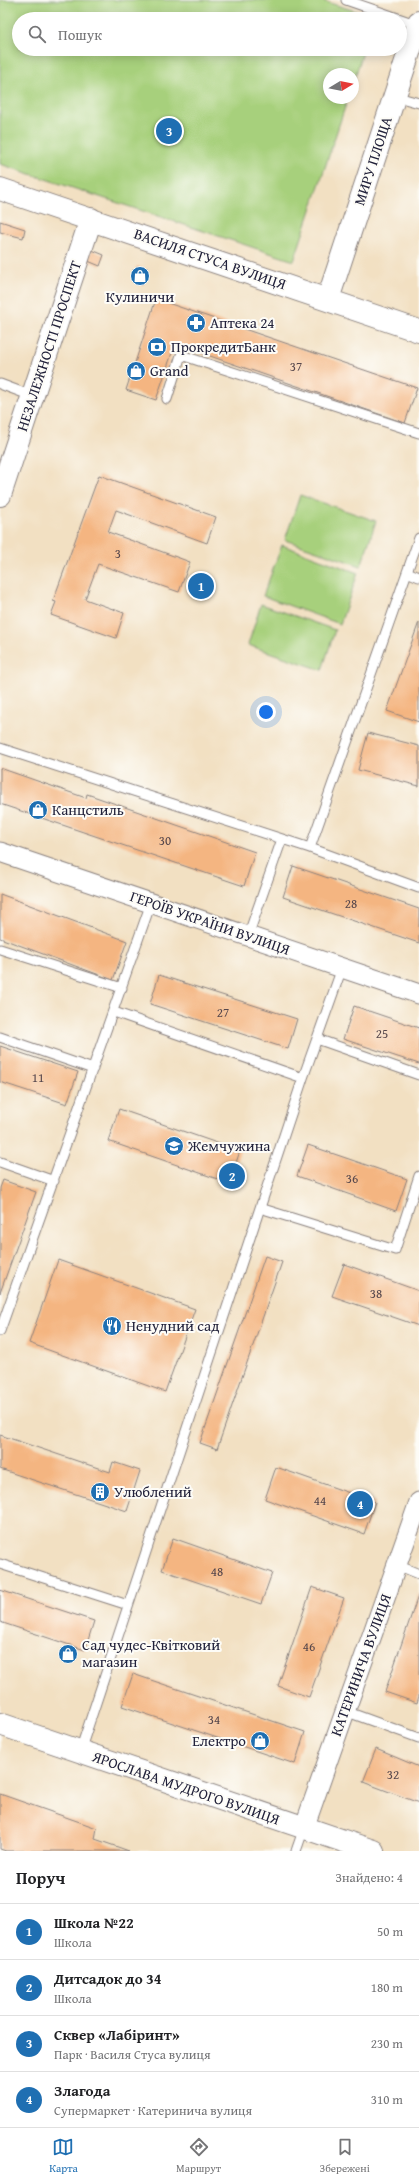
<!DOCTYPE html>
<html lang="uk">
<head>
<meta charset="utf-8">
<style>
  body { margin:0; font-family:"Gentium Book Plus",serif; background:#f6f6f6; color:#202124 }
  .compass { position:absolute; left:323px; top:68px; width:36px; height:36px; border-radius:50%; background:#fff; box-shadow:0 2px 10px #0003; rotate:80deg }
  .you { position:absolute; left:266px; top:712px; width:14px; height:14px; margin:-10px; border:3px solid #fff; border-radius:50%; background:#1a73e8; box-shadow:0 0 0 6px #1a73e833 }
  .badge { display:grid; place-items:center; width:26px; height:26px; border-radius:50%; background:#1f6fb2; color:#fff; font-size:13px; font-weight:700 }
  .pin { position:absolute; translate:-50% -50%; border:2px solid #fff; box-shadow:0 1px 4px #0006 }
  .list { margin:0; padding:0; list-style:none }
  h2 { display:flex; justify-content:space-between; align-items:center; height:52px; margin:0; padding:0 16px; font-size:17px }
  h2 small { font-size:13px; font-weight:400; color:#757577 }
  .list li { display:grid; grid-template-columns:26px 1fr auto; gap:12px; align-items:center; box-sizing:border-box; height:56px; padding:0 16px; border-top:1px solid #e0e0e0 }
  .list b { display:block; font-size:15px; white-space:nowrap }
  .list p { margin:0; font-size:13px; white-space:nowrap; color:#757577 }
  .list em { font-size:13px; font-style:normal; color:#757577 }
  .icon { flex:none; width:22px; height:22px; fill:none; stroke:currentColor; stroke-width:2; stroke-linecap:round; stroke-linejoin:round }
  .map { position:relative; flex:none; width:419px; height:1851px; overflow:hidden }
  .search { position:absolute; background:#fff; box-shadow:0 2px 10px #0003; left:12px; right:12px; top:12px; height:44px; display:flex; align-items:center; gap:10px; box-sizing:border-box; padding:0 14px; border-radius:22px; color:#757577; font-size:15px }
  .sheet { height:276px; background:#fff }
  nav { display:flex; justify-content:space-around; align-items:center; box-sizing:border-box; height:56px; border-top:1px solid #e0e0e0; background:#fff; font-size:11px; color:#757577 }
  nav a { display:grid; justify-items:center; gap:2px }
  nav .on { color:#1f6fb2 }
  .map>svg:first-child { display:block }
  .green { fill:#a7d07b; stroke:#64795b }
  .building { fill:#f4b581 }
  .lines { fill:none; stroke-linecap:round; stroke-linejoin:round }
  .lane-casing { stroke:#8a817e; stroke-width:11 }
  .street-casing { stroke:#8a817e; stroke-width:21 }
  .secondary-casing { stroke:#8a817e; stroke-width:24 }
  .lane { stroke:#fff; stroke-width:9 }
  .street { stroke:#fff; stroke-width:19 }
  .secondary { stroke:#fff; stroke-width:22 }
  .labels { text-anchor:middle; stroke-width:4; stroke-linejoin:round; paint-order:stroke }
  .number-label { font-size:13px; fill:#56474c }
  .street-label { font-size:15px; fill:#22223b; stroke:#fdfcf7 }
  .poi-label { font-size:15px; fill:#22223b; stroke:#fdfcf7; text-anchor:start }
</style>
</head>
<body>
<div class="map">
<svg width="419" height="1851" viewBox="0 0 419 1851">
  <rect width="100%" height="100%" fill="#fdfcf7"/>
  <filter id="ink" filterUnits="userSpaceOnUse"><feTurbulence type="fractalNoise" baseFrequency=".025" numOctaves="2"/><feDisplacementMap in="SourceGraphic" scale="8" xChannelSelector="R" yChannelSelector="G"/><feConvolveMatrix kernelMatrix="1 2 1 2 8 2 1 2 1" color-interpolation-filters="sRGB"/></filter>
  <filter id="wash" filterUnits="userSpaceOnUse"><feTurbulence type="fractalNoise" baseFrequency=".012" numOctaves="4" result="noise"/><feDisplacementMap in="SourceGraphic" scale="16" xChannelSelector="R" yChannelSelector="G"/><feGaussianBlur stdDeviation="0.9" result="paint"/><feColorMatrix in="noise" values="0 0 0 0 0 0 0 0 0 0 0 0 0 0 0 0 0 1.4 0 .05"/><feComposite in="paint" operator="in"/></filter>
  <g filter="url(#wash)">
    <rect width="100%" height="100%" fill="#f2e0c2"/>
    <path class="green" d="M0 0H320L375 17 374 19H19V49H364L353 83V74H329V98H348L294 261 0 164Z
      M300 495 376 521 361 566 285 540Z
      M282 545 358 573 340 624 263 596Z
      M261 604 335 630 322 670 248 645Z"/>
    <g id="blocks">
      <path class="building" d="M0 221 25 229 23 238 0 232Z
        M92 250 104 255 100 266 88 261Z
        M137 266 147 270 142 285 132 281Z
        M156 299 417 388 405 423 175 344 156 400 126 390Z
        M99 475 216 517 207 543 116 510 108 532 190 562 179 592 98 564 85 599 124 613 116 638 51 615 56 602 53 601Z
        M419 622V722L387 711Z
        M368 733 419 746V786L358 770Z
        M0 768 86 798 87 794 255 852 244 886 0 804Z
        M293 866 419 909V943L283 897Z
        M0 894 127 941 113 980 0 938Z
        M159 975 297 1019 288 1049 150 1004Z
        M354 1006 419 1028V1064L343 1039Z
        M0 1046 78 1072 67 1104 0 1082Z
        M119 1109 240 1151 229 1183 108 1141Z
        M308 1145 407 1179 396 1211 297 1176Z
        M3 1180 36 1192 0 1293V1188Z
        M265 1256 282 1262 217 1449 200 1443Z
        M58 1260 195 1309 165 1392 29 1343Z
        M344 1264 419 1291V1326L332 1296Z
        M0 1435 110 1472 113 1462 140 1471 127 1511 0 1469Z
        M276 1467 375 1502 364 1534 265 1499Z
        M173 1538 272 1573 261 1604 162 1570Z
        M312 1587 344 1598 309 1697 278 1686Z
        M0 1590 94 1621 85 1650 0 1622Z
        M419 1593V1696L417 1703 385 1692Z
        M133 1674 305 1732 295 1764 122 1706Z
        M376 1749 419 1767V1803L363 1782Z
        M0 1794 97 1828 95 1839 129 1851H6L0 1849Z"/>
    </g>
  </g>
  <g filter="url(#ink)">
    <use href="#blocks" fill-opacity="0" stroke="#8a817e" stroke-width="1"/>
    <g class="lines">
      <g class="lane-casing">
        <path id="lane" d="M346 0 418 25
          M394 96 419 103
          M0 384 32 396
          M167 399 181 355 419 433
          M419 538 310 848 419 888
          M407 572 419 577
          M0 748 310 848
          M248 936 282 839
          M0 949 122 988
          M114 1012 303 1078
          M0 1037 93 1069
          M317 1039 419 1075
          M0 1162 54 1181
          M260 1208 395 1250 419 1176
          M0 1331 151 903
          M0 1564 128 1605
          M397 1565 419 1574
          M345 1711 419 1738
          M80 1751 303 1078 342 968
          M296 1851 304 1828"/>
      </g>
      <g class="street-casing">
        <path id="street" d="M0 852 419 994
          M304 1828 419 1502"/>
      </g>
      <g class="secondary-casing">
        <path id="secondary" d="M0 189 419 331
          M328 299 419 22
          M0 495 91 219
          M0 1724 373 1851"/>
      </g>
      <use href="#lane" class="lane"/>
      <use href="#street" class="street"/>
      <use href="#secondary" class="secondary"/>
    </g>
  </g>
  <defs>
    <g id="shop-disc" transform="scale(1)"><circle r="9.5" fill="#1f6fb2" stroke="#fdfcf7"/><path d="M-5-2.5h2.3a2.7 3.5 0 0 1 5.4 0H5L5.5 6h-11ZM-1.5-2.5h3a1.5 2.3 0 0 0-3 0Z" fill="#fff"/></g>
    <g id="pharmacy-disc" transform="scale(1)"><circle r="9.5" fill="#1f6fb2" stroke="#fdfcf7"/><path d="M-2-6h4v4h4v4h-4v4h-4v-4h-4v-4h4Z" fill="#fff"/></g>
    <g id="bank-disc" transform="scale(1)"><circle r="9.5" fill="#1f6fb2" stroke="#fdfcf7"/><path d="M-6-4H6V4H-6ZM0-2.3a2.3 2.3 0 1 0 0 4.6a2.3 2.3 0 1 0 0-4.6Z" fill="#fff"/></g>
    <g id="school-disc" transform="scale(1)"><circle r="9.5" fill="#1f6fb2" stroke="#fdfcf7"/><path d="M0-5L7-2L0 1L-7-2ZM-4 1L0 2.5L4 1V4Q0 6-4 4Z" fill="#fff"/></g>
    <g id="restaurant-disc" transform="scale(1)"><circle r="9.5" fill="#1f6fb2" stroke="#fdfcf7"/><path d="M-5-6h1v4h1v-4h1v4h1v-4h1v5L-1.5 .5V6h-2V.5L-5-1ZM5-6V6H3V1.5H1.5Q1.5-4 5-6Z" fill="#fff"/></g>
    <g id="building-disc" transform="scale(1)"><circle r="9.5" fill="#1f6fb2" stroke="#fdfcf7"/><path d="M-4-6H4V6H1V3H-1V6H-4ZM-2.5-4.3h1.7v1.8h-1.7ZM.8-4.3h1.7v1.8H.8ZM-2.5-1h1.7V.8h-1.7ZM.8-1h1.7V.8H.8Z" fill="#fff"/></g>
  </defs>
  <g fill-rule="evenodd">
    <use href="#shop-disc" x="140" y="276"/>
    <use href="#pharmacy-disc" x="196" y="323"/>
    <use href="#bank-disc" x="157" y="347"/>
    <use href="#shop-disc" x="136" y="371"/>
    <use href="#shop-disc" x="38" y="810"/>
    <use href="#school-disc" x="174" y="1146"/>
    <use href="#restaurant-disc" x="112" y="1326"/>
    <use href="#building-disc" x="100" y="1492"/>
    <use href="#shop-disc" x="68" y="1654"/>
    <use href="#shop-disc" x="260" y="1741"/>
  </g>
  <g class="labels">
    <g class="number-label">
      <text x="296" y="371">37</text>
      <text x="118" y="558">3</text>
      <text x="165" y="845">30</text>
      <text x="351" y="908">28</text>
      <text x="223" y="1017">27</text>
      <text x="382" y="1038">25</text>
      <text x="38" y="1082">11</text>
      <text x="352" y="1183">36</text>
      <text x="376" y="1298">38</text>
      <text x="320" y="1505">44</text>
      <text x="217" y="1576">48</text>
      <text x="309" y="1651">46</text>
      <text x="214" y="1724">34</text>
      <text x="393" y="1779">32</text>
    </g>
    <g class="street-label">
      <text transform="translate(373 161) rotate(-72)" y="5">МИРУ ПЛОЩА</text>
      <text transform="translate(210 259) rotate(19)" y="5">ВАСИЛЯ СТУСА ВУЛИЦЯ</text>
      <text transform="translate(49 346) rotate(-72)" y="5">НЕЗАЛЕЖНОСТІ ПРОСПЕКТ</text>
      <text transform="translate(210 923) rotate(19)" y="5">ГЕРОЇВ УКРАЇНИ ВУЛИЦЯ</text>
      <text transform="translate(361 1665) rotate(-70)" y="5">КАТЕРИНИЧА ВУЛИЦЯ</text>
      <text transform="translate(186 1788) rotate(19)" y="5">ЯРОСЛАВА МУДРОГО ВУЛИЦЯ</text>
    </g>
    <g class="poi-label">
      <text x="140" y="302" text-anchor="middle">Кулиничи</text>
      <text x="210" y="328">Аптека 24</text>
      <text x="171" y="352">ПрокредитБанк</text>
      <text x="150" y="376">Grand</text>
      <text x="52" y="815">Канцстиль</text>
      <text x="188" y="1151">Жемчужина</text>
      <text x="126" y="1331">Ненудний сад</text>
      <text x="114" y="1497">Улюблений</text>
      <text x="82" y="1650">Сад чудес-Квітковий<tspan x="82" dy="17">магазин</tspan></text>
      <text x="246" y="1746" text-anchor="end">Електро</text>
    </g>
  </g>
</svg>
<svg class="compass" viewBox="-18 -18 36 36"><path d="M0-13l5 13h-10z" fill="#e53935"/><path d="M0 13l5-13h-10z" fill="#757577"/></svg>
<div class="you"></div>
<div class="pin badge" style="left:201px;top:586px">1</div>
<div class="pin badge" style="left:232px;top:1176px">2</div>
<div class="pin badge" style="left:169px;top:131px">3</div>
<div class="pin badge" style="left:360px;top:1504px">4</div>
<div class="search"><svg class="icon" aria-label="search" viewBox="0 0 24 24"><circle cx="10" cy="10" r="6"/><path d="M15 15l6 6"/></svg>Пошук</div>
</div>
<section class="sheet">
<h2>Поруч<small>Знайдено: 4</small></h2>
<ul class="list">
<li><span class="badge">1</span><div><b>Школа №22</b><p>Школа</p></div><em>50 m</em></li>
<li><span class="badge">2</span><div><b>Дитсадок до 34</b><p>Школа</p></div><em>180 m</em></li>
<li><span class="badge">3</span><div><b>Сквер «Лабіринт»</b><p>Парк · Василя Стуса вулиця</p></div><em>230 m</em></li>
<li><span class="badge">4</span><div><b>Злагода</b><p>Супермаркет · Катеринича вулиця</p></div><em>310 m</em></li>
</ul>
</section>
<nav>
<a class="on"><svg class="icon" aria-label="map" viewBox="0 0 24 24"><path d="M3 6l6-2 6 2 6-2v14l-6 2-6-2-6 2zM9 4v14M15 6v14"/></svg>Карта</a>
<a><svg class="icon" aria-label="directions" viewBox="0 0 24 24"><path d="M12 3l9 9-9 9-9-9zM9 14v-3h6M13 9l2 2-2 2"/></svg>Маршрут</a>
<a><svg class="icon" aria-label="saved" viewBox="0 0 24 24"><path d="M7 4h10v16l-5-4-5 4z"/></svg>Збережені</a>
</nav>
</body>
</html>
